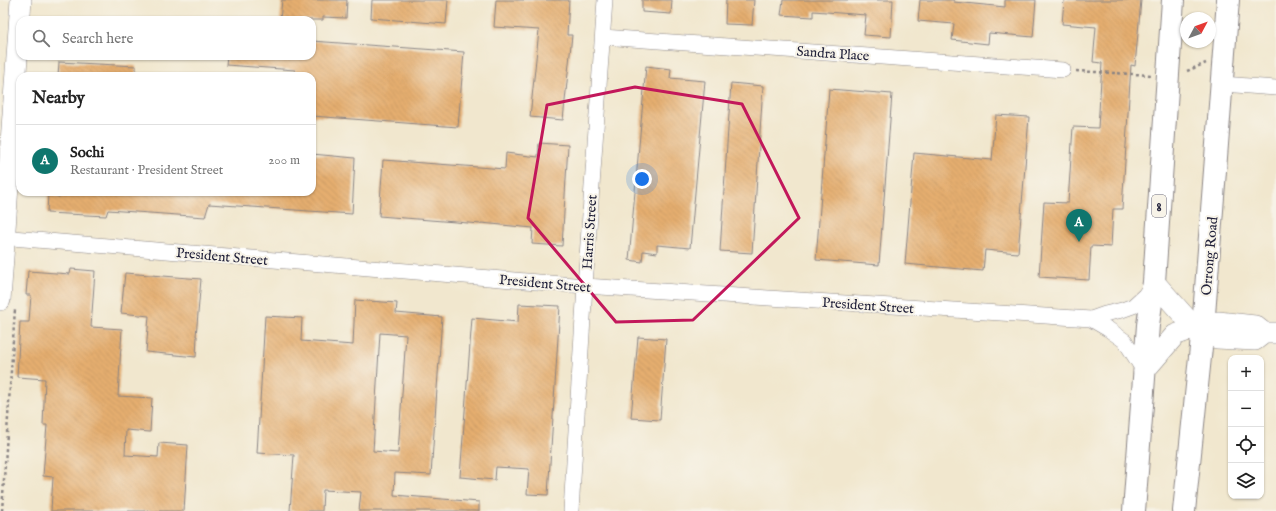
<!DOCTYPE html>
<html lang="en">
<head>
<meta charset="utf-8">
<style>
  body { margin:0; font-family:"IM FELL English",serif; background:#f6f6f6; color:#222 }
  .controls { position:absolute; right:12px; bottom:12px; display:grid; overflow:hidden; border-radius:8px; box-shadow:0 1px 3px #0004 }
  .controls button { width:36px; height:36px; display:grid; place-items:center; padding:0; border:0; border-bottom:1px solid #e0e0e0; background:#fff; color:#222; font:20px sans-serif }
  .compass { position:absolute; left:1180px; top:12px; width:36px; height:36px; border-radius:50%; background:#fff; box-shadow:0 1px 3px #0004; rotate:49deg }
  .you { position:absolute; left:642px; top:179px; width:14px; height:14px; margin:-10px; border:3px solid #fff; border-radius:50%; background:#1a73e8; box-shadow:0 0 0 6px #1a73e833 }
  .badge { display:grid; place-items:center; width:26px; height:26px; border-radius:50%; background:#0f766e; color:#fff; font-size:13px; font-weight:700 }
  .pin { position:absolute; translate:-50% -33px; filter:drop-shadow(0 1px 2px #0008) }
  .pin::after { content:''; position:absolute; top:21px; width:14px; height:12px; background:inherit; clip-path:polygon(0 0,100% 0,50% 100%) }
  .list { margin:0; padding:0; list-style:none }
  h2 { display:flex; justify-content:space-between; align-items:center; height:52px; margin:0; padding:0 16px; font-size:17px }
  h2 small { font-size:13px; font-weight:400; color:#767676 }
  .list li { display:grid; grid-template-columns:26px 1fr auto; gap:12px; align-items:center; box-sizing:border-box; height:72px; padding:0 16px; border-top:1px solid #e0e0e0 }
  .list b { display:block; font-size:15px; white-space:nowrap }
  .list p { margin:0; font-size:13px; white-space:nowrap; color:#767676 }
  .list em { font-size:13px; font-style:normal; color:#767676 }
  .icon { flex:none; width:22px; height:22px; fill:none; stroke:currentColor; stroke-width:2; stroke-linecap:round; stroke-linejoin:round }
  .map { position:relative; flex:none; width:1276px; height:511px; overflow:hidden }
  .search { position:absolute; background:#fff; box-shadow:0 1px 3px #0004; left:16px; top:16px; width:300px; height:44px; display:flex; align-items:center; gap:10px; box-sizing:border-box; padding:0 14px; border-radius:12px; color:#767676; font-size:15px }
  .panel { position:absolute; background:#fff; box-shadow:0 1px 3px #0004; left:16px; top:72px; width:300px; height:124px; border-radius:12px }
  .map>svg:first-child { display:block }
  .building { fill:url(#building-back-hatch); fill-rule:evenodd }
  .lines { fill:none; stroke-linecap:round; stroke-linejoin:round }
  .street-casing { stroke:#8a8484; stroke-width:16 }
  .secondary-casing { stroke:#8a8484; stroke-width:22 }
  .highway-casing { stroke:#8a8484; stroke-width:24 }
  .path { stroke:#8a8484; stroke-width:2.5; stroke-dasharray:3 3; stroke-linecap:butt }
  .street { stroke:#fff; stroke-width:15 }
  .secondary { stroke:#fff; stroke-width:21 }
  .highway { stroke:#fff; stroke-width:22 }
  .marked { fill:none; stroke:#c2185b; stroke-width:3; stroke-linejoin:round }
  .labels { text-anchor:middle; stroke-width:4; stroke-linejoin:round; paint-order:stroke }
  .shield { fill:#f7f3e8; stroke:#62616f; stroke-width:1 }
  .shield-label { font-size:13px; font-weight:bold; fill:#22223b }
  .street-label { font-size:14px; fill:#22223b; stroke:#f7f3e8 }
</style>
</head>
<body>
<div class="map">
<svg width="1276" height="511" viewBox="0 0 1276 511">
  <defs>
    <pattern id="building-back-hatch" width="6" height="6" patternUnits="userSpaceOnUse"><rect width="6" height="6" fill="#e5ae6f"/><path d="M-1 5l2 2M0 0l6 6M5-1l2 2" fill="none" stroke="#c49561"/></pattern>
  </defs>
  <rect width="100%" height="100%" fill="#f7f3e8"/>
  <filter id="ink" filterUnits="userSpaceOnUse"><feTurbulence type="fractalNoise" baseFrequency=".025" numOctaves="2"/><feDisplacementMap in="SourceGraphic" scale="8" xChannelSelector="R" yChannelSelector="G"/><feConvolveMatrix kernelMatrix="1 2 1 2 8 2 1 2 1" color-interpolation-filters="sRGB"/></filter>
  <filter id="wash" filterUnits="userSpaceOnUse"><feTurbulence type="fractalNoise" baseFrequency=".012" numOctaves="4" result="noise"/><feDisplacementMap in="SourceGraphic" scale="16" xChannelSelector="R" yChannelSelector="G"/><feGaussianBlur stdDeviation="0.9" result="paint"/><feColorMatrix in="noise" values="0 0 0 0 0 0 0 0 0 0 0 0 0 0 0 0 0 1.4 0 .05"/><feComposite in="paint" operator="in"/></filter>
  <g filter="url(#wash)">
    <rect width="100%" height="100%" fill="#f1e7ce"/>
    <g id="blocks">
      <path class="building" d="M282 0H347L346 18 323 17V20H280Z
        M372 0H448L446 24 371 18Z
        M496 0H569L567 35H572L563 120 530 117 539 30 494 27Z
        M642 0H672L671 14 642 12Z
        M726 0H754L752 25 725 24Z
        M783 0H893L891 37 864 35 866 15 813 11V17L781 15Z
        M920 0H954V2L1005 7V0H1036L1033 37 989 33 988 44 952 40 954 24 918 21Z
        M1064 0H1141L1135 66 1131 65 1122 209H1113L1111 247 1091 246 1089 280 1039 277 1044 202 1068 203 1073 127 1098 128 1102 63 1093 62 1096 27 1062 24Z
        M312 41 464 52 458 127 312 116V76H294L295 70 226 65 227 56H312Z
        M59 62 136 66V76H58Z
        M646 66 671 69 670 78 705 81 690 248 657 245V253L643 251 642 262 629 260Z
        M731 83 763 86 752 253 720 251Z
        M829 89 892 94 879 265 816 260Z
        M996 115 1029 117 1018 253 985 250 983 271 905 264 914 153 992 160Z
        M539 143 568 145 562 246 532 244 533 228 481 223V224L379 216 383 160 505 169 506 153 538 157Z
        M312 154 355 158 352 214 209 204 205 217 108 210 106 216 47 213 48 193 59 197 61 192H312Z
        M71 269 95 271 91 327 122 329 118 396 152 398 150 432 126 430 125 455 158 457 159 443 188 445 184 511H51L53 477 43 476 47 425H43L45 379 17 377 20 322H29L31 295H26L28 271 70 274Z
        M125 273 201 279 196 336H197L196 357 146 352 149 316 121 313Z
        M355 300 397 303 396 313 442 317 431 475 395 473 394 495 479 502V511H359L361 492 323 490 322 511H290L294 455 257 453 265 316 302 318 301 341 353 345ZM380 333 406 335 398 453 373 451Z
        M519 304 560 306 548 495 527 494 529 469 496 467 495 480 460 477 472 318 518 322Z
        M638 337 666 339 660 420 631 418Z"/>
    </g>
  </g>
  <g filter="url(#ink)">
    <use href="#blocks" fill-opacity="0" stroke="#8a8484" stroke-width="1"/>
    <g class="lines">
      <g class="street-casing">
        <path id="street" d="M603 37 1063 70
          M1222 84 1276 88
          M0 237 585 286 1091 319 1108 329 1125 341 1144 371
          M1091 319 1105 314 1122 310 1133 306 1145 295 1153 283
          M571 511 585 286 605 0"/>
      </g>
      <g class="secondary-casing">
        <path id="secondary" d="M1154 282 1187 319 1217 338 1255 340 1264 333
          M0 300 21 0
          M1144 371 1175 335 1186 331 1203 328 1218 322 1255 326 1264 333H1276"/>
      </g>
      <g class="highway-casing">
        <path id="highway" d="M1134 511 1148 325 1154 282 1173 0
          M1184 511 1203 328 1228 0"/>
      </g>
      <path class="path" d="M1076 71 1151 75
        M1187 71 1206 63
        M2 511 15 309"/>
      <use href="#street" class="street"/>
      <use href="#secondary" class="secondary"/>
      <use href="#highway" class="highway"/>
    </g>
  </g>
  <path class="marked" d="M635 87 742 104 799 218 693 320 616 322 528 218 547 105Z"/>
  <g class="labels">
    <rect class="shield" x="1152" y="195" width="14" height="22" rx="3"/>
    <g class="shield-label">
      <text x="1159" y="211">8</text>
    </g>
    <g class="street-label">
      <text transform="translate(833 53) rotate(4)" y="5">Sandra Place</text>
      <text transform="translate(589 232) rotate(-86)" y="5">Harris Street</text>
      <text transform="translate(222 256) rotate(5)" y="5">President Street</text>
      <text transform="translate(1209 256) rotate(-85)" y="5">Orrong Road</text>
      <text transform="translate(545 283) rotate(5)" y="5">President Street</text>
      <text transform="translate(868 305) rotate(4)" y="5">President Street</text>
    </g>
  </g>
</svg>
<div class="controls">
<button>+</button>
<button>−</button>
<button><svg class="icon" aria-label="locate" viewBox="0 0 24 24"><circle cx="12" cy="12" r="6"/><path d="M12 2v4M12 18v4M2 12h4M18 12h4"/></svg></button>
<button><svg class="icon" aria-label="layers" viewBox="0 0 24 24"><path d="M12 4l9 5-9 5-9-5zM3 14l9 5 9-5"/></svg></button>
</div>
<svg class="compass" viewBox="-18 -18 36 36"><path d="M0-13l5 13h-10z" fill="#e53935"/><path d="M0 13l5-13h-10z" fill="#767676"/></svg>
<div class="you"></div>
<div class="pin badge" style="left:1079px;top:242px">A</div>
<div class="search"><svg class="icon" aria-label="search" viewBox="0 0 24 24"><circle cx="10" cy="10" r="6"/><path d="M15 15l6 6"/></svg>Search here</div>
<section class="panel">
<h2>Nearby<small></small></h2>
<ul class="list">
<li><span class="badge">A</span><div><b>Sochi</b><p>Restaurant · President Street</p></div><em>200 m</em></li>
</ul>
</section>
</div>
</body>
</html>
